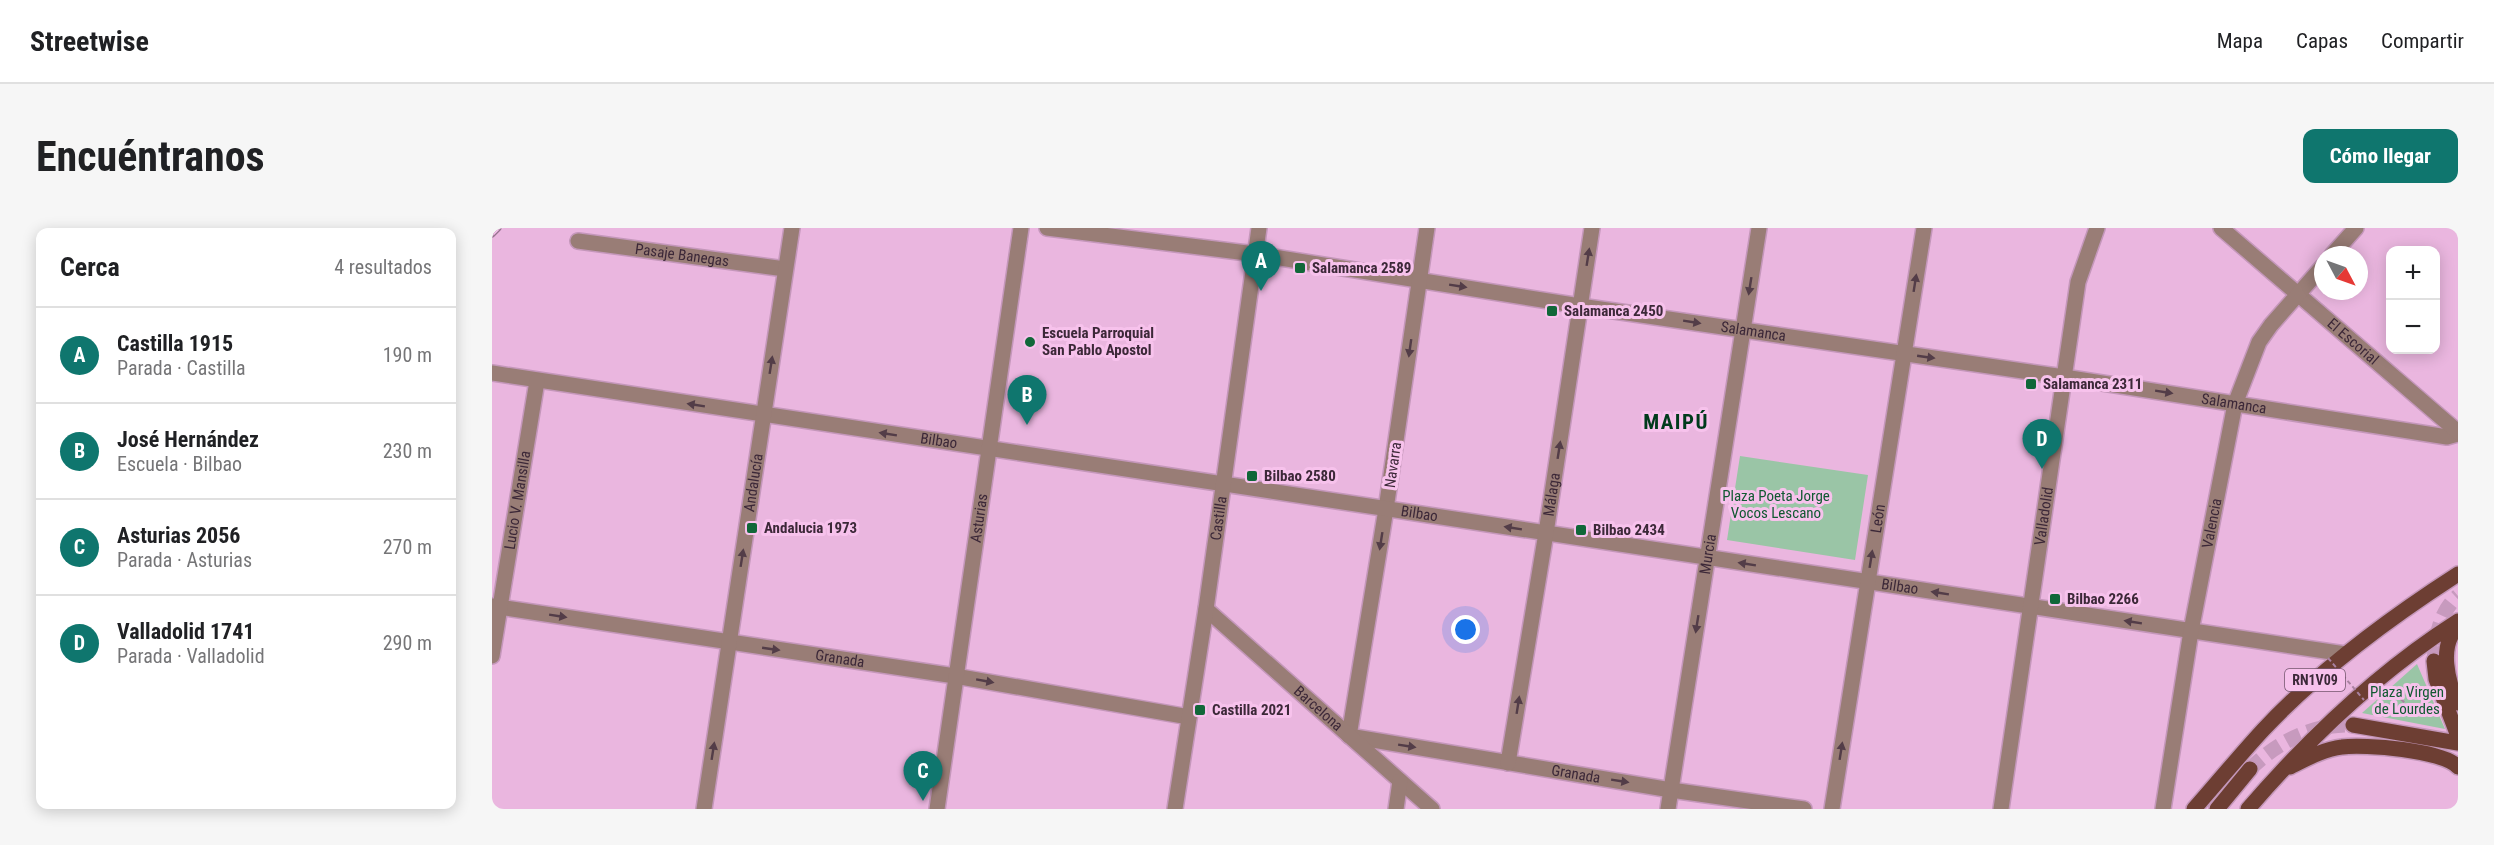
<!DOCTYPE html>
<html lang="es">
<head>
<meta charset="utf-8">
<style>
  body { margin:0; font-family:"Roboto Condensed",sans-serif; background:#f6f6f6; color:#202124 }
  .controls { position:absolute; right:18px; top:18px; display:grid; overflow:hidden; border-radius:12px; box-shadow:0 3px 15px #0003 }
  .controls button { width:54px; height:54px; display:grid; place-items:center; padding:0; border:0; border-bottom:2px solid #e0e0e0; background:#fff; color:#202124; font:30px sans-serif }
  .compass { position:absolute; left:1822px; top:18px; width:54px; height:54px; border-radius:50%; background:#fff; box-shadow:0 3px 15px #0003; rotate:131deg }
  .you { position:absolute; left:974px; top:402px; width:21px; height:21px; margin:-15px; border:4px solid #fff; border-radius:50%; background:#1a73e8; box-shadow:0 0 0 9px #1a73e833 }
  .badge { display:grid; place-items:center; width:39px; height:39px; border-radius:50%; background:#0f766e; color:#fff; font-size:20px; font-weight:700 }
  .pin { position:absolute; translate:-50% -50px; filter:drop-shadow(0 2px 3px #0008) }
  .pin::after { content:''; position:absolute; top:32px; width:21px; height:18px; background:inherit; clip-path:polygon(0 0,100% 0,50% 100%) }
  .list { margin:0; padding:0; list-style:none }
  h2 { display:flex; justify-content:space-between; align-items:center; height:78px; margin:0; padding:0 24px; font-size:26px }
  h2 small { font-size:20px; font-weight:400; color:#757577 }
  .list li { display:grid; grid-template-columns:39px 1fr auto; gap:18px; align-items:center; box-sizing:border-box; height:96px; padding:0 24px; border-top:2px solid #e0e0e0 }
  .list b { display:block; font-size:22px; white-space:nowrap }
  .list p { margin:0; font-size:20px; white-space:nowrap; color:#757577 }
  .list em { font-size:20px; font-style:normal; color:#757577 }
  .map { position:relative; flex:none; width:1966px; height:581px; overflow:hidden; border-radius:12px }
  header { display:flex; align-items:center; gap:36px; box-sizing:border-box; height:84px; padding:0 30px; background:#fff; border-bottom:2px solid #e0e0e0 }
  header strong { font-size:28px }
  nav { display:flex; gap:33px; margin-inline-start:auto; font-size:21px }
  .intro { display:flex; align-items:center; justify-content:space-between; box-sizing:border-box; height:144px; padding:0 36px }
  h1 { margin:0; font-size:42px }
  .button { padding:15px 27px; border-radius:12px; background:#0f766e; color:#fff; font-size:21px; font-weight:700 }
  main { display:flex; gap:36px; padding:0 36px }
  aside { flex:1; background:#fff; border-radius:12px; box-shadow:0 3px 15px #0003 }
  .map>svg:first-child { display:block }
  .green { fill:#9ac5a6 }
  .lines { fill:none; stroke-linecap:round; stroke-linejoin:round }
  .major-tunnel { stroke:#c79abe; stroke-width:15; stroke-dasharray:15 8; stroke-linecap:butt }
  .minor-casing { stroke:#c497ba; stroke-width:18 }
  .major-casing { stroke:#c497ba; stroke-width:18 }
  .path { stroke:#a981a1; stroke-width:2; stroke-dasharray:4.5 3; stroke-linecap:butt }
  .minor { stroke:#997d76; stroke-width:15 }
  .major { stroke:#6d3e33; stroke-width:15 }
  .rail-casing { stroke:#95718e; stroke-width:7 }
  .rail { stroke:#f7c2ec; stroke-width:4.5; stroke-dasharray:14; stroke-linecap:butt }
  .path-bridge { stroke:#a981a1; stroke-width:2; stroke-dasharray:4.5 3; stroke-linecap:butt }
  .oneway { fill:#533d48 }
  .poi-dot { fill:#106739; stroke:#f7c2ec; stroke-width:2 }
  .labels { text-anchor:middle; stroke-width:6; stroke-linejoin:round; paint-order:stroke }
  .shield { fill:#f7c2ec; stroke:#74566e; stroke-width:1.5 }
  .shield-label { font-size:14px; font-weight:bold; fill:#3c2838 }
  .street-label { font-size:15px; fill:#3c2838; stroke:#f7c2ec }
  .poi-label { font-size:15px; font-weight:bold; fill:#3c2838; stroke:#f7c2ec; text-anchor:start }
  .park-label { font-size:15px; fill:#105931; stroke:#f7c2ec }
  .district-label { font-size:21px; font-weight:bold; letter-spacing:1.5px; fill:#003b1c; stroke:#f7c2ec }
</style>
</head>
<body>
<header>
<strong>Streetwise</strong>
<nav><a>Mapa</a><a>Capas</a><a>Compartir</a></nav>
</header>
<div class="intro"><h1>Encuéntranos</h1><a class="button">Cómo llegar</a></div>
<main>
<aside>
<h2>Cerca<small>4 resultados</small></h2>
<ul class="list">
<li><span class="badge">A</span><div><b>Castilla 1915</b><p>Parada · Castilla</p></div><em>190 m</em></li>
<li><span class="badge">B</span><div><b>José Hernández</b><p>Escuela · Bilbao</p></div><em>230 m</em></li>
<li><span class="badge">C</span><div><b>Asturias 2056</b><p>Parada · Asturias</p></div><em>270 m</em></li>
<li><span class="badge">D</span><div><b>Valladolid 1741</b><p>Parada · Valladolid</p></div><em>290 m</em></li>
</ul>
</aside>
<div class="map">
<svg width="1966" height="581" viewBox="0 0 1966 581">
  <rect width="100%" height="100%" fill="#eab6df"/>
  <path class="green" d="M1248 228 1376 247 1363 332 1235 312Z
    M1925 436 1953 501 1870 485Z"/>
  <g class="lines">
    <path class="major-tunnel" d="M1942 433C1944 409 1947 384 1966 368
      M1758 541C1785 514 1823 495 1861 497"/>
    <g class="minor-casing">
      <g id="minor">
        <path id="s1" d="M555 0 763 26 1088 78 1572 149 1955 209 1966 206"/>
        <path id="s2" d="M935 0 894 281 857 508 1179 562 1312 581"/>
        <path id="s3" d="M1729 0 1966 204"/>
        <path id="s4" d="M86 13 293 41"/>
        <path d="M1840 27 1864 0"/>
        <path id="s5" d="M0 145 1853 426"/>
        <path id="s6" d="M0 378 463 448 697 489"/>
        <path id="s7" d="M714 381 940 581"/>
        <path id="s8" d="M0 428 45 153"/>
        <path id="s9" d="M1016 535 1054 305 1100 0"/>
        <path id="s10" d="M212 581 300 0"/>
        <path id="s11" d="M445 581 529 0"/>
        <path id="s12" d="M683 581 714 381 767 0"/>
        <path d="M904 581 908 553"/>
        <path id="s13" d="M1176 581 1267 0"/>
        <path id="s14" d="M1340 581 1432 0"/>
        <path id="s15" d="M1509 581 1586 54 1605 0"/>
        <path id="s16" d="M1671 581 1699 403 1743 176 1767 114 1779 97 1831 38"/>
      </g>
    </g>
    <g class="major-casing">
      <path id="major" d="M1966 399C1946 417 1956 455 1966 475
        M1942 433 1944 451 1966 508
        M1861 497 1966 515
        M1798 539C1814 531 1832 521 1850 519 1872 516 1951 522 1966 539
        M1702 581C1725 555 1747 528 1771 502 1828 441 1896 391 1966 346
        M1725 581 1758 541
        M1756 581C1818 509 1886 444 1966 393"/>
    </g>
    <path class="path" d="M1898 461 1913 475"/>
    <use href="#minor" class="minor"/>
    <use href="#major" class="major"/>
    <g class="rail-casing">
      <path id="rail" d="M0 6 6 0"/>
    </g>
    <use href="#rail" class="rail"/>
    <path class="path-bridge" d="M1836 430 1872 472"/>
  </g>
  <defs><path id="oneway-solid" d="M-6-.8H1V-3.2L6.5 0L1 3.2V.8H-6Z" transform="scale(1.5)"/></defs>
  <g class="oneway">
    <use href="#oneway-solid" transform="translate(1096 29) rotate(-81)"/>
    <use href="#oneway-solid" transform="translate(1423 55) rotate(-81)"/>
    <use href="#oneway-solid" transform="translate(966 58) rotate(9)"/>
    <use href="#oneway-solid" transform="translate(1258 58) rotate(99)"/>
    <use href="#oneway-solid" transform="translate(1200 94) rotate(9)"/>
    <use href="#oneway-solid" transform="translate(918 120) rotate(98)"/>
    <use href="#oneway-solid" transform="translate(1434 129) rotate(8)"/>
    <use href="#oneway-solid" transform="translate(279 137) rotate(-81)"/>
    <use href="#oneway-solid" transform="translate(1672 164) rotate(9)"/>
    <use href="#oneway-solid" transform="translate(204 177) rotate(-171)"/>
    <use href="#oneway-solid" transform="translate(396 206) rotate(-171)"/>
    <use href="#oneway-solid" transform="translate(1067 222) rotate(-81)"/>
    <use href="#oneway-solid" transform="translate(1021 300) rotate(-171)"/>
    <use href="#oneway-solid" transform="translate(889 313) rotate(99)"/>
    <use href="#oneway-solid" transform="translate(250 330) rotate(-81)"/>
    <use href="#oneway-solid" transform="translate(1379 331) rotate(-81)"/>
    <use href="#oneway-solid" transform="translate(1255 336) rotate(-171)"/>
    <use href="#oneway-solid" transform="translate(1448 365) rotate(-171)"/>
    <use href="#oneway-solid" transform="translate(66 388) rotate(9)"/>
    <use href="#oneway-solid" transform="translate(1641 394) rotate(-171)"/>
    <use href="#oneway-solid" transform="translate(1205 396) rotate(99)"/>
    <use href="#oneway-solid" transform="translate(279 421) rotate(8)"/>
    <use href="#oneway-solid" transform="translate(493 453) rotate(10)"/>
    <use href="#oneway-solid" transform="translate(1026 477) rotate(-81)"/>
    <use href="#oneway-solid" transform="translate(915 518) rotate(9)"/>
    <use href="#oneway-solid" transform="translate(221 523) rotate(-81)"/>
    <use href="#oneway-solid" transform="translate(1349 523) rotate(-81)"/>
    <use href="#oneway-solid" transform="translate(1128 553) rotate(9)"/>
  </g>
  <g class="poi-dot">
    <rect x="802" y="34" width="12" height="12" rx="3"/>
    <rect x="1054" y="77" width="12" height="12" rx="3"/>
    <circle cx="538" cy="114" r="6"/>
    <rect x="1533" y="150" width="12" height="12" rx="3"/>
    <rect x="754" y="242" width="12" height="12" rx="3"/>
    <rect x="254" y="294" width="12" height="12" rx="3"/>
    <rect x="1083" y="296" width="12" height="12" rx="3"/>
    <rect x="1557" y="365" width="12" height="12" rx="3"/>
    <rect x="702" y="476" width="12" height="12" rx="3"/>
  </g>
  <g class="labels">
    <rect class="shield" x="1793" y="441" width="60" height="22" rx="4.5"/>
    <g class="shield-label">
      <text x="1823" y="457">RN1V09</text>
    </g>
    <g class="street-label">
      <text dy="5" stroke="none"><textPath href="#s4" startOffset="105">Pasaje Banegas</textPath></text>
      <text dy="5" stroke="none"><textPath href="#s1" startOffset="714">Salamanca</textPath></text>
      <text dy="5" stroke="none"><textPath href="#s3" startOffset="174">El Escorial</textPath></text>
      <text dy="5" stroke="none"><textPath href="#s1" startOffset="1200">Salamanca</textPath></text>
      <text dy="5" stroke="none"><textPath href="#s5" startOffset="452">Bilbao</textPath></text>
      <text transform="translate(901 237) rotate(-82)" y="5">Navarra</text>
      <text dy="5" stroke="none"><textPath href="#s10" startOffset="330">Andalucía</textPath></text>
      <text dy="5" stroke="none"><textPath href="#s9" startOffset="272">Málaga</textPath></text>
      <text dy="5" stroke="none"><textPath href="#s8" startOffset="158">Lucio V. Mansilla</textPath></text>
      <text dy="5" stroke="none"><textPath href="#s5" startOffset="938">Bilbao</textPath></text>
      <text dy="5" stroke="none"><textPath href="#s15" startOffset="296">Valladolid</textPath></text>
      <text dy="5" stroke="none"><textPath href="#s11" startOffset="294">Asturias</textPath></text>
      <text dy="5" stroke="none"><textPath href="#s14" startOffset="294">León</textPath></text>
      <text dy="5" stroke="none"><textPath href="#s12" startOffset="294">Castilla</textPath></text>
      <text dy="5" stroke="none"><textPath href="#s16" startOffset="290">Valencia</textPath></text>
      <text dy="5" stroke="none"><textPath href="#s13" startOffset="258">Murcia</textPath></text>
      <text dy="5" stroke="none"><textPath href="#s5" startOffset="1424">Bilbao</textPath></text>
      <text dy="5" stroke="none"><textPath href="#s6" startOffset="352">Granada</textPath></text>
      <text dy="5" stroke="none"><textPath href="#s7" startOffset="150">Barcelona</textPath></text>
      <text dy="5" stroke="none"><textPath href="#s2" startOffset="744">Granada</textPath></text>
    </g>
    <g class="poi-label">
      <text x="820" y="45">Salamanca 2589</text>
      <text x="1072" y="88">Salamanca 2450</text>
      <text x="550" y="110">Escuela Parroquial<tspan x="550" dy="17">San Pablo Apostol</tspan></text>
      <text x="1551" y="161">Salamanca 2311</text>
      <text x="772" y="253">Bilbao 2580</text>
      <text x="272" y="305">Andalucia 1973</text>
      <text x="1101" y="307">Bilbao 2434</text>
      <text x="1575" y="376">Bilbao 2266</text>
      <text x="720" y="487">Castilla 2021</text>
    </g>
    <g class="park-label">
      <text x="1284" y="273">Plaza Poeta Jorge<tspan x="1284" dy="17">Vocos Lescano</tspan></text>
      <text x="1915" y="469">Plaza Virgen<tspan x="1915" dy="17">de Lourdes</tspan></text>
    </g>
    <g class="district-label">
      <text x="1184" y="201">MAIPÚ</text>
    </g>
  </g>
</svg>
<div class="controls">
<button>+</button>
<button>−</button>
</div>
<svg class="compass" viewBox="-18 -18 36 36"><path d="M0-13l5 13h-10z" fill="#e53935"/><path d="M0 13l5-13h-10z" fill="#757577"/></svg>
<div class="you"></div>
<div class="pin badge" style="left:769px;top:63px">A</div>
<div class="pin badge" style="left:535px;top:197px">B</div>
<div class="pin badge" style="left:431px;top:573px">C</div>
<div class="pin badge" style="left:1550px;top:241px">D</div>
</div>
</main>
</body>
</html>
